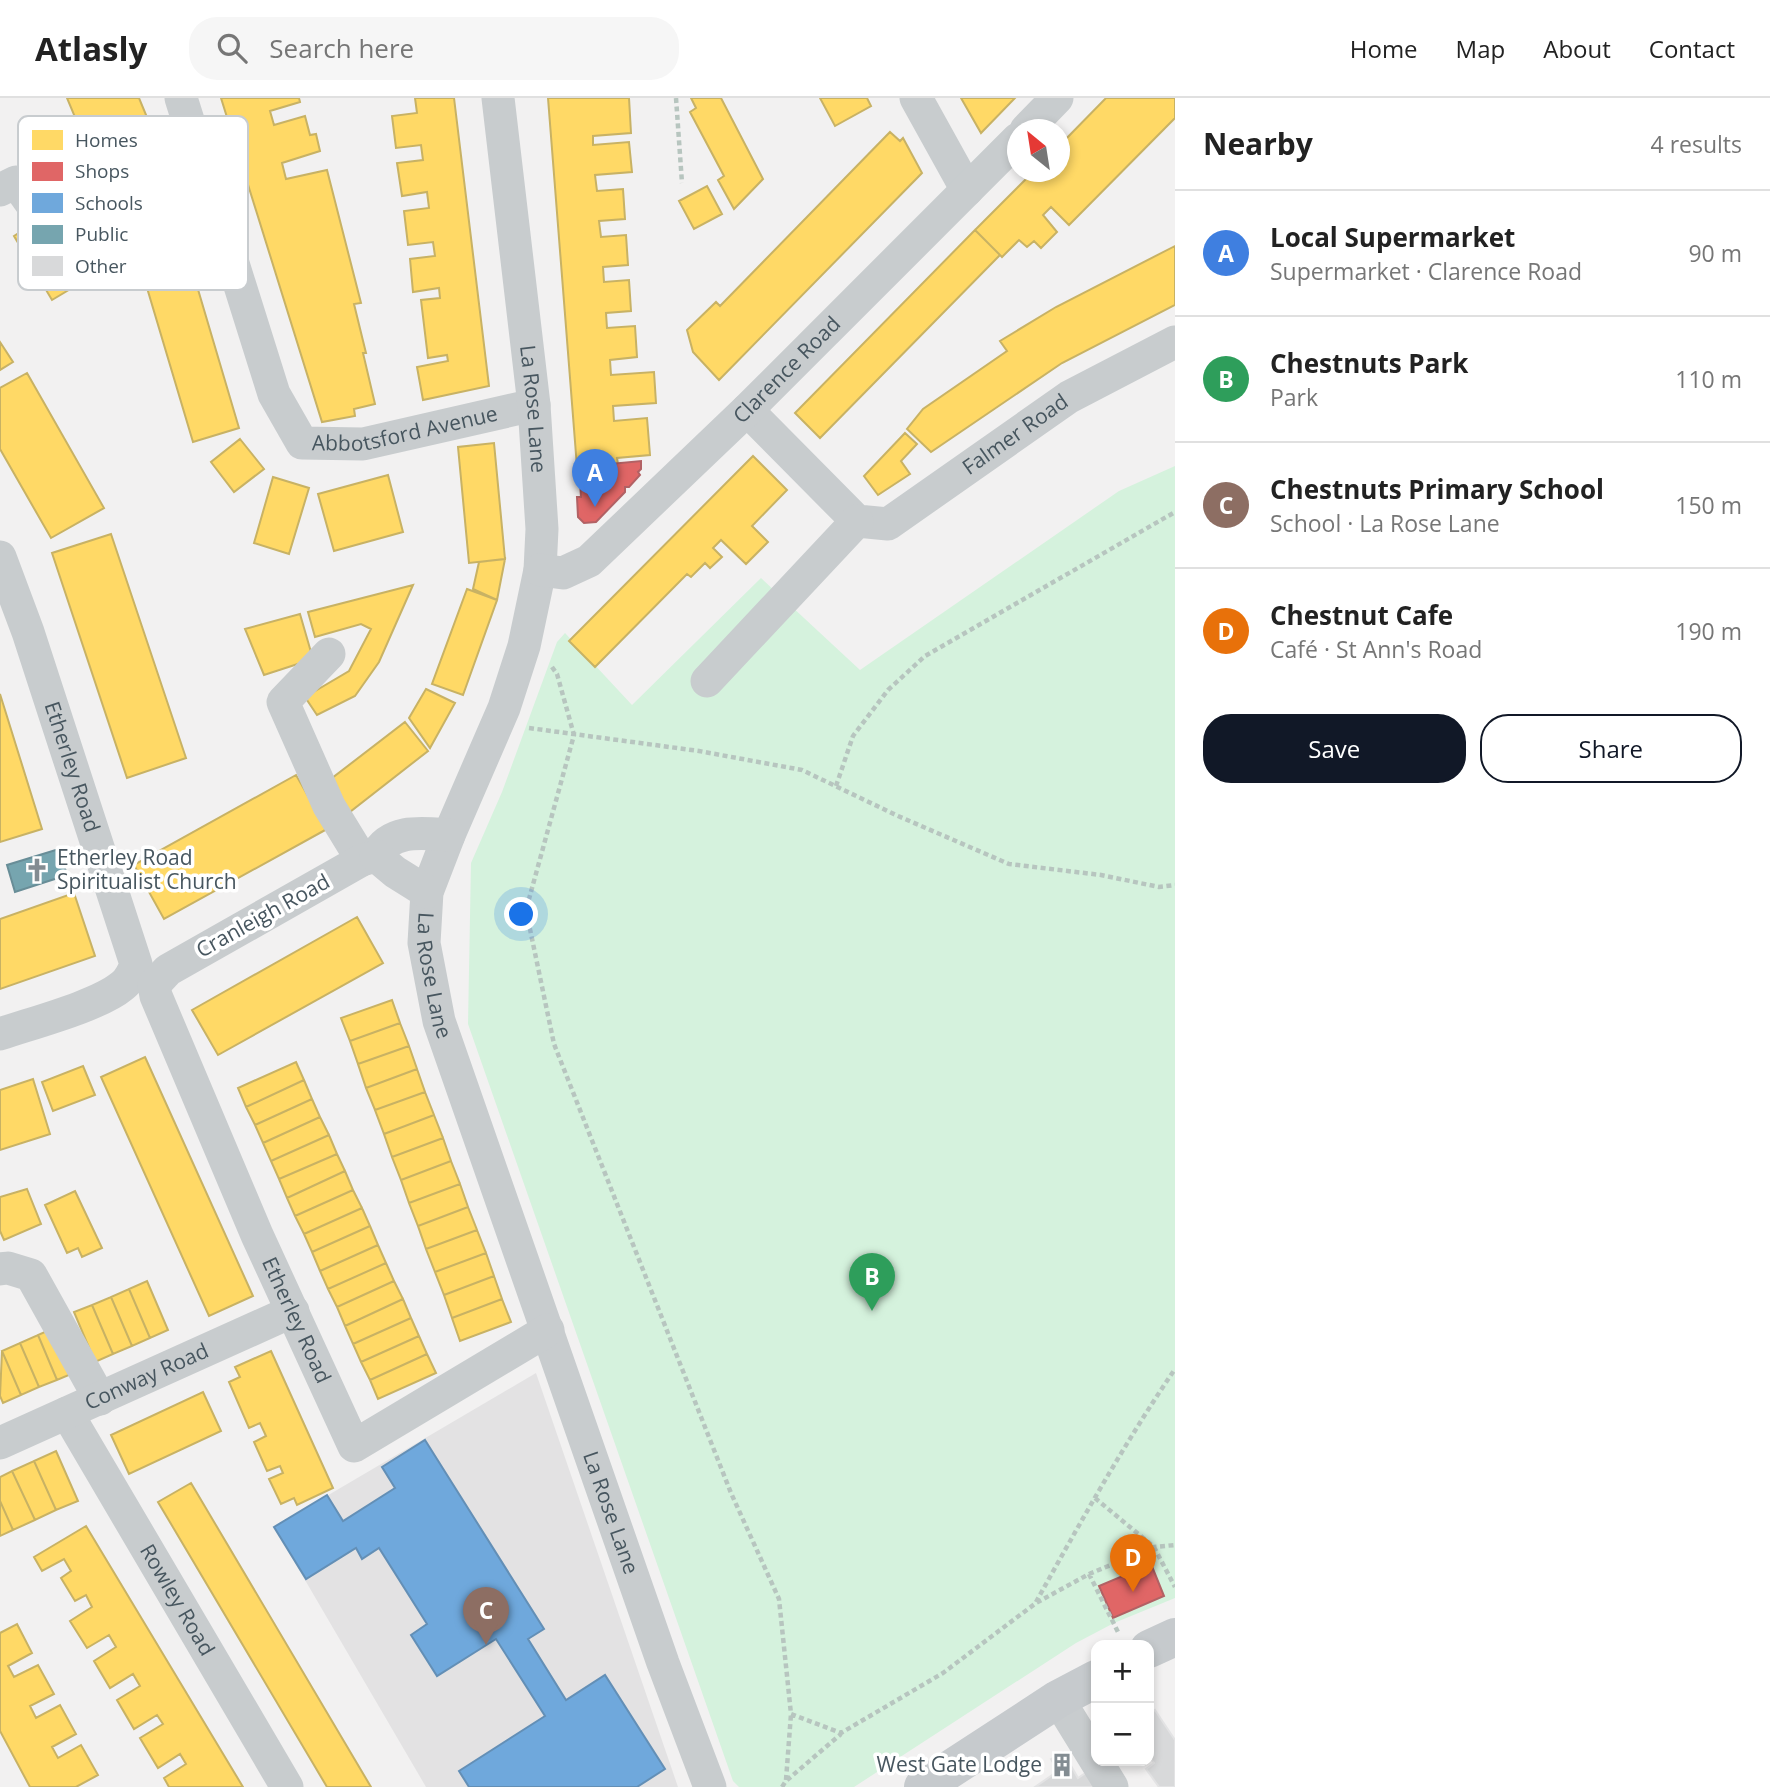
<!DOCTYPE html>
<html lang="en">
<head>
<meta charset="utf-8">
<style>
  body { margin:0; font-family:"Open Sans",sans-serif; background:#f6f6f6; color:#222 }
  .controls { position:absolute; right:21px; bottom:21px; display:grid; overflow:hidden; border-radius:14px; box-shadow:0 4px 10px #0003 }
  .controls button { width:63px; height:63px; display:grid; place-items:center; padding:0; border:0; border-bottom:2px solid #e0e0e0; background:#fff; color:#222; font:35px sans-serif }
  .compass { position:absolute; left:1007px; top:21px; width:63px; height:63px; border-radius:50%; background:#fff; box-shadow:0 4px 10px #0003; rotate:330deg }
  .you { position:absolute; left:522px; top:817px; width:24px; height:24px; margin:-18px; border:5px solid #fff; border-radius:50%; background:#1a73e8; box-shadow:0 0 0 10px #1a73e833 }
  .badge { display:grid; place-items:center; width:46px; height:46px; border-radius:50%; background:#111827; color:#fff; font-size:23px; font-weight:700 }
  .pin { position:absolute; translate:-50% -58px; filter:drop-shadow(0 2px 4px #0008) }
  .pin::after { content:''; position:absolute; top:37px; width:24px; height:21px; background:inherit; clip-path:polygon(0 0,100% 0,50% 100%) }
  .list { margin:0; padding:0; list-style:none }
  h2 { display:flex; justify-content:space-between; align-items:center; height:91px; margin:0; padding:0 28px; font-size:30px }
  h2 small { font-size:23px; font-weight:400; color:#767676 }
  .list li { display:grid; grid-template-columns:46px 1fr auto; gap:21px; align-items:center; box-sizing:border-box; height:126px; padding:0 28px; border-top:2px solid #e0e0e0 }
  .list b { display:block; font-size:26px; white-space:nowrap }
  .list p { margin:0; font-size:23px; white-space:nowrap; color:#767676 }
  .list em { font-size:23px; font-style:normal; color:#767676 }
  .actions { display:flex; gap:14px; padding:21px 28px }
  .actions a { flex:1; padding:16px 0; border:2px solid #111827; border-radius:28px; text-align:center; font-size:24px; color:#111827 }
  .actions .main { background:#111827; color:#fff }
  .icon { flex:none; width:38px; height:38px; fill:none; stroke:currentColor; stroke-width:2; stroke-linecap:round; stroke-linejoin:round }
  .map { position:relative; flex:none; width:1175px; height:1689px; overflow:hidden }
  header { display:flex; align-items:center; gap:42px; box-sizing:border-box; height:98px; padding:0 35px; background:#fff; border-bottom:2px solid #e0e0e0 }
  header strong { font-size:33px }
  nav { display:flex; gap:38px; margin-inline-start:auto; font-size:24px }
  .search { width:490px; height:63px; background:#f6f6f6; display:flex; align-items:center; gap:18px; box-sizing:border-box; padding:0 24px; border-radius:28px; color:#767676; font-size:26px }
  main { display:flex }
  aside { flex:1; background:#fff }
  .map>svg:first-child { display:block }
  .education { fill:#e3e2e3 }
  .green { fill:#d5f2dd }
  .homes { fill:#ffd966; stroke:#c8b264; stroke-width:2 }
  .shops { fill:#e06666; stroke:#b26164; stroke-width:2 }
  .schools { fill:#6fa8dc; stroke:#638fb6; stroke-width:2 }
  .public { fill:#76a5af; stroke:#688d97; stroke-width:2 }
  .building { fill:#d8d9da; stroke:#e3e3e4; stroke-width:2 }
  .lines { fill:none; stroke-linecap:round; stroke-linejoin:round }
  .path { stroke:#b7c5bf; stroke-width:4.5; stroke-dasharray:5 3.5; stroke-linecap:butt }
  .minor { stroke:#c8ccce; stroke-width:33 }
  .major { stroke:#c6cacd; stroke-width:38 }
  .labels { text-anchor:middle; stroke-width:7; stroke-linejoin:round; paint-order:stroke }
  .street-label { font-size:21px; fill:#47565f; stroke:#fff }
  .poi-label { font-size:21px; fill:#47565f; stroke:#fff; text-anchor:start }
  .key { fill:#fff; stroke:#c8cccf; stroke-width:2 }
  .key-label { font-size:19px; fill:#47565f }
</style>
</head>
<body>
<header>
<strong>Atlasly</strong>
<div class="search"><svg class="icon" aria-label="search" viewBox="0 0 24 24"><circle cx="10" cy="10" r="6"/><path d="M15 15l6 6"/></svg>Search here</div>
<nav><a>Home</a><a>Map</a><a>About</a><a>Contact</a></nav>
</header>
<main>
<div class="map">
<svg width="1175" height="1689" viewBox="0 0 1175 1689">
  <rect width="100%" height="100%" fill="#f2f1f1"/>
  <path class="education" d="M536 1275 678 1689H426L274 1429Z"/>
  <path class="green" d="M1175 368V1500L1114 1525 1076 1545 854 1689H739L733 1683 468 926 471 765 502 694 557 544 565 535 632 607 761 480 860 572 1119 393Z"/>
  <path class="homes" d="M67 0H139L161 53 100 79Z
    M221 0H299L300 4 270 13 274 27 305 18 310 37 316 36 320 53 282 65 286 81 327 72 361 205 354 206 366 255H363L375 306 354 311 355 318 322 324Z
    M415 0H454L489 288 423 302 417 269 448 263 447 257 428 260 421 202 440 200 439 190 413 194 410 161 435 158 433 144 408 147 404 113 429 110 427 94 402 98 397 65 423 62 421 47 396 50 392 18 417 15Z
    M548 0H629L631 35 593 38V47L629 44 632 74 595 77 597 93 623 91 625 121 599 123 601 139 626 137 628 167 603 169 604 184 629 182 631 213 606 215 607 230 635 228 637 259 610 262 611 277 654 274 656 305 613 308 614 323 647 320 650 357 617 360 618 366 577 369Z
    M691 0H721L763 81 734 111 718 82 724 78 690 14 696 10Z
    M820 0H867L871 8 835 28Z
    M961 0H1015L981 35Z
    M1106 0H1175V20L1069 127 1051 109 1043 117 1057 134 1041 150 1034 143 1027 149 1019 142 1002 159 975 132 1033 74H1060V47Z
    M890 34 900 43 903 40 922 75 719 282 693 254 687 232 716 204 720 208Z
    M160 63 239 330 193 344 113 76Z
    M707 88 722 116 694 131 679 103Z
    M62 107 97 175 52 202 14 138Z
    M975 132 1000 157 820 340 795 315Z
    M1175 148V207L1062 265 931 354 907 331 923 311 1007 253 1000 243 1056 209Z
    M0 244 13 264 0 272Z
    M27 275 104 410 51 440 0 351V290Z
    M905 335 917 346 901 363 910 376 878 397 864 378Z
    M240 341 264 371 234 394 211 364Z
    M494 345 505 461 469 465 458 349Z
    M753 358 787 392 752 428 768 444 746 466 721 442 713 450 722 459 710 470 705 465 691 479 687 476 595 569 569 543Z
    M388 377 403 434 334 453 318 396Z
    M273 379 309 390 289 456 254 445Z
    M111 436 186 660 127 680 52 455Z
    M505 461 497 502 473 491 479 464Z
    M413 487 379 564 355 598 317 617 305 599 349 573 371 531 361 526 315 539 308 514Z
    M467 491 497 502 463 597 432 586Z
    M300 516 313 561 264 577 245 531Z
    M426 591 455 605 430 650 409 620Z
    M0 596 42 731 0 744Z
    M405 624 428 653 346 717 323 687Z
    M296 677 327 731 164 821 134 767Z
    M74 795 95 858 0 891V821Z
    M357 819 383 865 218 957 192 912Z
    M392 902 400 925 350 943 341 920Z
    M400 925 409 948 358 966 350 943Z
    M409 948 417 971 366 990 358 966Z
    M145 959 253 1198 209 1218 101 979Z
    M296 964 304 982 246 1009 238 990Z
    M83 968 95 997 53 1013 42 984Z
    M417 971 425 994 375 1012 366 990Z
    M33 981 50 1036 0 1052V992Z
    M304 982 312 1001 255 1027 246 1009Z
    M425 994 434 1017 384 1036 375 1012Z
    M312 1001 320 1019 263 1045 255 1027Z
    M434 1017 443 1040 392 1059 384 1036Z
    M320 1019 329 1037 271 1063 263 1045Z
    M329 1037 337 1056 279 1081 271 1063Z
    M443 1040 451 1063 401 1082 392 1059Z
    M337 1056 345 1073 287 1100 279 1081Z
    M451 1063 460 1086 409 1105 401 1082Z
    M345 1073 353 1092 295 1118 287 1100Z
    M460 1086 468 1109 418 1128 409 1105Z
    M27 1091 41 1126 4 1142 0 1133V1099Z
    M353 1092 362 1110 304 1136 295 1118Z
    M75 1093 102 1150 82 1159 78 1150 67 1155 45 1107Z
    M468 1109 477 1132 426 1151 418 1128Z
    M362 1110 370 1128 312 1154 304 1136Z
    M370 1128 378 1147 320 1173 312 1154Z
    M477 1132 486 1155 435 1174 426 1151Z
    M378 1147 386 1165 328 1191 320 1173Z
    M486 1155 494 1178 444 1197 435 1174Z
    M386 1165 394 1183 337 1209 328 1191Z
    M494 1178 502 1201 452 1220 444 1197Z
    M147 1183 168 1232 150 1240 129 1191Z
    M394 1183 403 1201 345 1228 337 1209Z
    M129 1191 150 1240 132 1248 111 1199Z
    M111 1199 132 1248 113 1256 92 1207Z
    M403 1201 411 1220 353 1246 345 1228Z
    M502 1201 511 1224 460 1243 452 1220Z
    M92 1207 113 1256 95 1264 74 1214Z
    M411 1220 419 1238 361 1264 353 1246Z
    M56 1229 76 1274 57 1282 38 1237Z
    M38 1237 57 1282 39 1289 20 1245Z
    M419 1238 427 1256 370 1282 361 1264Z
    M20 1245 39 1289 21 1297 2 1253Z
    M2 1253 21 1297 3 1305 0 1298Z
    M271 1253 333 1390 297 1407 294 1400 281 1406 269 1381 283 1375 280 1368 267 1373 254 1344 266 1338 260 1325 249 1330 229 1284 240 1279 235 1269Z
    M427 1256 436 1275 378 1301 370 1282Z
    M203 1294 221 1333 129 1376 111 1337Z
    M56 1353 78 1403 56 1412 34 1363Z
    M34 1363 56 1412 35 1422 12 1373Z
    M12 1373 35 1422 13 1432 0 1403V1379Z
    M191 1385 371 1689H327L158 1404Z
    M0 1403 13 1432 0 1438Z
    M86 1428 243 1689H169L164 1680 186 1666 180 1656 158 1670 140 1640 163 1626 157 1617 134 1631 117 1602 140 1588 133 1576 110 1590 94 1563 116 1549 109 1537 87 1550 70 1523 92 1509 86 1497 75 1503 61 1480 71 1473 64 1461 42 1473 34 1459Z
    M17 1526 32 1555 8 1568 14 1579 38 1567 54 1596 30 1608 36 1620 60 1607 76 1636 52 1649 58 1660 81 1647 98 1677 76 1689H30L0 1633V1535Z"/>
  <path class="shops" d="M641 363V371L638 374 640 377 629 389H625V394L596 424 584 425 578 419 577 399H581L579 369Z
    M1151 1466 1164 1498 1113 1520 1099 1488Z"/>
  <path class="schools" d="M425 1342 544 1531 528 1541 566 1602 605 1577 665 1671 637 1689H469L459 1673 545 1618 496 1541 437 1578 411 1537 427 1526 379 1450 362 1461 356 1450 306 1481 274 1429 327 1397 343 1423 395 1390 382 1369Z"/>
  <path class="public" d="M59 751 67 777 15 794 7 767Z"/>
  <path class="building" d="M1155 1612 1175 1642V1689H1159L1146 1671 1154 1665 1149 1658V1616Z
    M1063 1654 1078 1680 1087 1674 1096 1689H1035L1058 1673 1051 1661Z"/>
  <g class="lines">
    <path class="path" d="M676 0 682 85
      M552 569 557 576 574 637 526 812 554 946 731 1395 779 1501 791 1616 841 1635 943 1575 1036 1505 1089 1476 1154 1449 1175 1447
      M529 630 699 653 802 672 898 718 1009 766 1101 777 1159 789 1175 787
      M836 688 853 638 888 592 925 558 1175 414
      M1095 1400 1154 1449 1175 1489
      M1089 1476 1118 1534
      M1036 1504C1080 1425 1124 1346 1175 1271
      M786 1682 791 1616
      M782 1689 786 1683 841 1636"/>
    <g class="minor">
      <path id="s1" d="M181 0 274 296 302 345 363 346 534 307"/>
      <path id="s2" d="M498 0 534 307 542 431 540 472 524 548 504 610 449 737 427 794 424 845 439 923 663 1565 710 1689"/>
      <path d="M916 0 967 92"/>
      <path d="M1026 32 1057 0"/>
      <path d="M0 92 16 84 33 108"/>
      <path id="s3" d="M747 312 857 423 888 426 1069 299 1175 244"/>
      <path id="s4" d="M0 459 28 534 136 866C133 875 130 882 122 888 98 908 32 925 0 936"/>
      <path id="s5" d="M540 472 563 475 589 463 747 312 1018 41"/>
      <path d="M329 556 283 604 329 708 362 762"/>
      <path d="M707 583 857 423"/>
      <path id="s6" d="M449 737C423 735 390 730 376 758L362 762 168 872 154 887 156 898 257 1137 354 1348 548 1232"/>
      <path d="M376 758 395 774 427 794"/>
      <path d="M0 1171 8 1170 31 1177 100 1301"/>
      <path id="s7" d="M67 1315 287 1689"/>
      <path id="s8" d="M0 1345 293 1213"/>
      <path d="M1058 1601 1112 1689"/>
    </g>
    <path class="major" d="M1149 1551 1175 1539
      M923 1689 1058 1601 1096 1581"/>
  </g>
  <defs>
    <g id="church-bare" transform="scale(1.89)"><path d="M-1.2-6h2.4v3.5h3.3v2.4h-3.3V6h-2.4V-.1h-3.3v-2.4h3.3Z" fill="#838c92" stroke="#fff" stroke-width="2.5" paint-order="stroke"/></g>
    <g id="building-bare" transform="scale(1.89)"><path d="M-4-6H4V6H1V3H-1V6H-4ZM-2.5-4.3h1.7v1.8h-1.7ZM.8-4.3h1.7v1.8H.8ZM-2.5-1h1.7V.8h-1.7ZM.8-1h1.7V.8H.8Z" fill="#838c92" stroke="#fff" stroke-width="2.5" paint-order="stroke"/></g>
  </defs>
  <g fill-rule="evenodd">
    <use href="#church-bare" x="37" y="772"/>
    <use href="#building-bare" x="1062" y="1667"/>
  </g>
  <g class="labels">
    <g class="street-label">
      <text dy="7" stroke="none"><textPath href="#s5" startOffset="327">Clarence Road</textPath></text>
      <text dy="7" stroke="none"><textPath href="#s2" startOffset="313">La Rose Lane</textPath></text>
      <text dy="7" stroke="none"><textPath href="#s1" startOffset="471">Abbotsford Avenue</textPath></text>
      <text dy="7" stroke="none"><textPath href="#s3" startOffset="343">Falmer Road</textPath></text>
      <text dy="7" stroke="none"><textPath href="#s4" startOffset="222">Etherley Road</textPath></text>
      <text transform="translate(263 818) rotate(-29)" y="7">Cranleigh Road</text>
      <text dy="7" stroke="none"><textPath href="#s2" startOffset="901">La Rose Lane</textPath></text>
      <text dy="7" stroke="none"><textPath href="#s6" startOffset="704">Etherley Road</textPath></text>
      <text dy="7" stroke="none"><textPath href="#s8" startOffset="161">Conway Road</textPath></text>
      <text dy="7" stroke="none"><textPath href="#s2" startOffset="1468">La Rose Lane</textPath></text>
      <text dy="7" stroke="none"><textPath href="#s7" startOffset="217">Rowley Road</textPath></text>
    </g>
    <g class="poi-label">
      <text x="57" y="767">Etherley Road<tspan x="57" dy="24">Spiritualist Church</tspan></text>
      <text x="1042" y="1674" text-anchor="end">West Gate Lodge</text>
    </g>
  </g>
  <rect x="18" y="18" width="230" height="174" rx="10" class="key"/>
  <rect x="32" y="32" width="31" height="20" fill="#ffd966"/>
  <rect x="32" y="64" width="31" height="19" fill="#e06666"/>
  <rect x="32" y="95" width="31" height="20" fill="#6fa8dc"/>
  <rect x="32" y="127" width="31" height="19" fill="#76a5af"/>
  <rect x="32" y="158" width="31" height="20" fill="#d8d9da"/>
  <g class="key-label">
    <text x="75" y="49">Homes</text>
    <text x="75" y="80">Shops</text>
    <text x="75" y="112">Schools</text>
    <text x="75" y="143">Public</text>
    <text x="75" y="175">Other</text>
  </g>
</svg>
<div class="controls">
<button>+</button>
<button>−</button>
</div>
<svg class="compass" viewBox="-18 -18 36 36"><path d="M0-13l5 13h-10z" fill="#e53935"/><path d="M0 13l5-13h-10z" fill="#767676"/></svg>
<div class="you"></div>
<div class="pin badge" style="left:595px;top:409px;background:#3f7fe0">A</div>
<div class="pin badge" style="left:872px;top:1213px;background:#2e9e5b">B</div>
<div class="pin badge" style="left:486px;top:1547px;background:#8d6e63">C</div>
<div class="pin badge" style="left:1133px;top:1494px;background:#e8710a">D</div>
</div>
<aside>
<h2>Nearby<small>4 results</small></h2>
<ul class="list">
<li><span class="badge" style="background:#3f7fe0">A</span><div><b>Local Supermarket</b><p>Supermarket · Clarence Road</p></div><em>90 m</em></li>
<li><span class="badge" style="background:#2e9e5b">B</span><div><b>Chestnuts Park</b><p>Park</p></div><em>110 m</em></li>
<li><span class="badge" style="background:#8d6e63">C</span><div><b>Chestnuts Primary School</b><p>School · La Rose Lane</p></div><em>150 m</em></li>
<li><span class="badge" style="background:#e8710a">D</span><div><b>Chestnut Cafe</b><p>Café · St Ann's Road</p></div><em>190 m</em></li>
</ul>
<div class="actions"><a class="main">Save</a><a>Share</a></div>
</aside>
</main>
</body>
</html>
